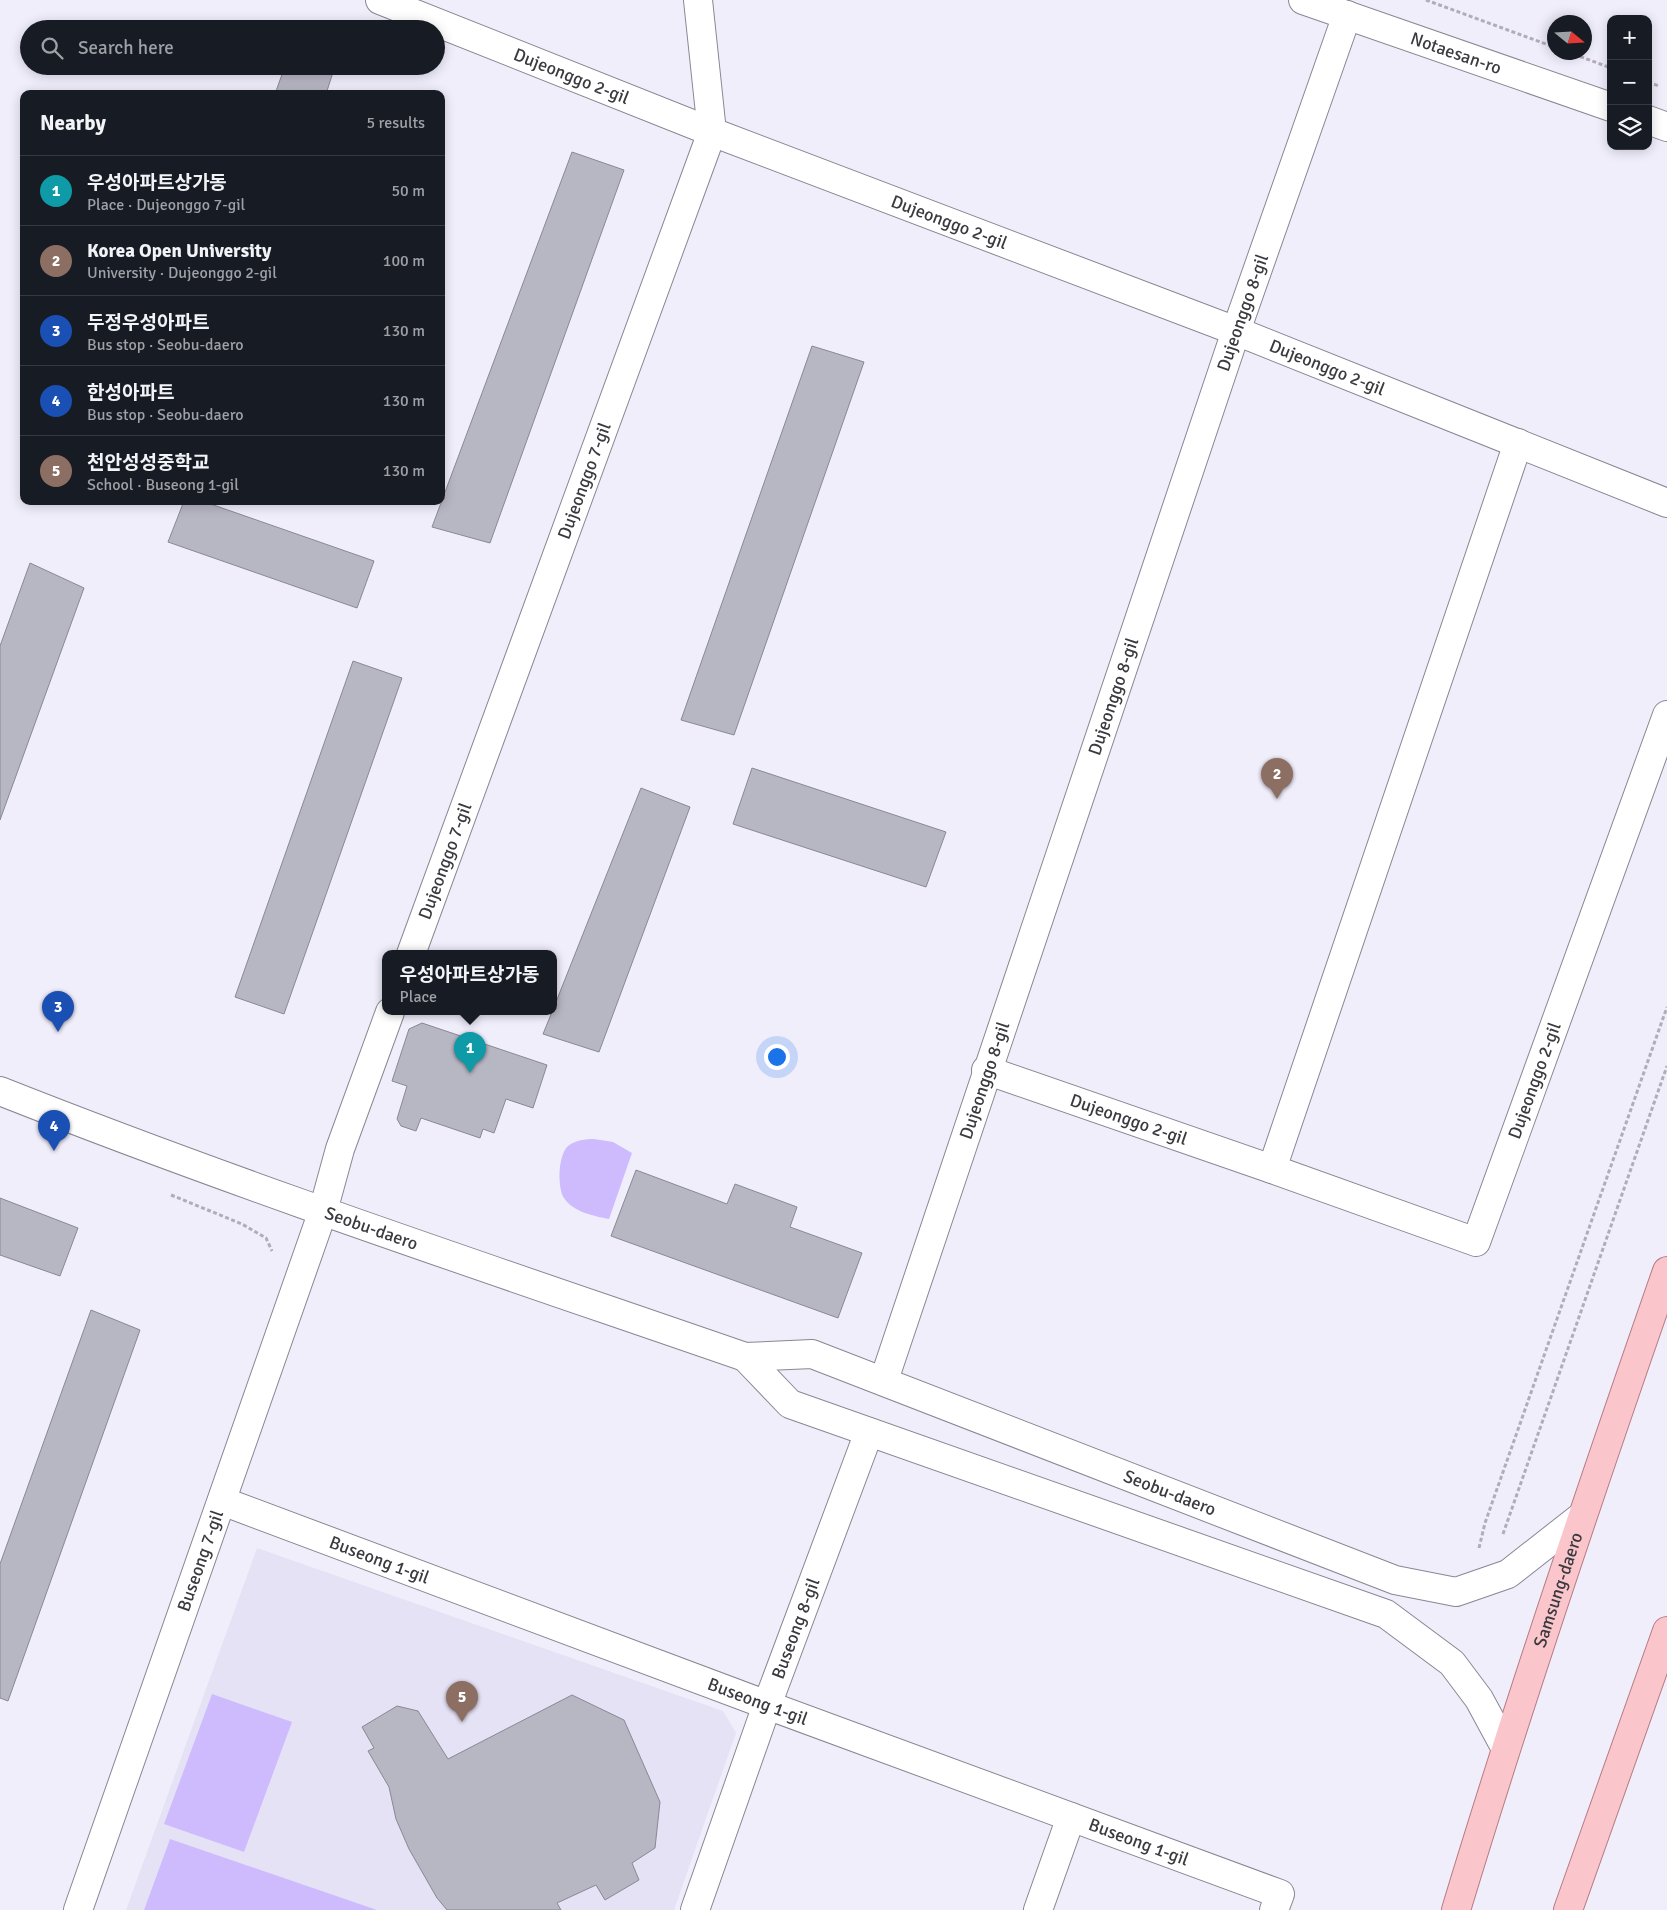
<!DOCTYPE html>
<html lang="en">
<head>
<meta charset="utf-8">
<style>
  body { margin:0; font-family:Signika,"Noto Sans KR",sans-serif; background:#20242c; color:#f1f3f6 }
  .controls { position:absolute; right:15px; top:15px; display:grid; overflow:hidden; border-radius:10px; box-shadow:0 2px 12px #0003 }
  .controls button { width:45px; height:45px; display:grid; place-items:center; padding:0; border:0; border-bottom:1px solid #363941; background:#171b24; color:#f1f3f6; font:25px sans-serif }
  .compass { position:absolute; left:1547px; top:15px; width:45px; height:45px; border-radius:50%; background:#171b24; box-shadow:0 2px 12px #0003; rotate:108deg }
  .you { position:absolute; left:776px; top:1056px; width:18px; height:18px; margin:-12px; border:4px solid #fff; border-radius:50%; background:#1a73e8; box-shadow:0 0 0 8px #1a73e833 }
  .badge { display:grid; place-items:center; width:32px; height:32px; border-radius:50%; background:#cf8eac; color:#fff; font-size:16px; font-weight:700 }
  .pin { position:absolute; translate:-50% -41px; filter:drop-shadow(0 1px 2px #0008) }
  .pin::after { content:''; position:absolute; top:26px; width:18px; height:15px; background:inherit; clip-path:polygon(0 0,100% 0,50% 100%) }
  .popup { position:absolute; left:382px; top:950px; width:175px; height:65px; box-sizing:border-box; display:grid; place-content:center; border-radius:10px; background:#171b24; filter:drop-shadow(0 1px 4px #0005); font-size:16px; white-space:nowrap; color:#9ea1a6 }
  .popup b { font-size:19px; color:#f1f3f6 }
  .popup::after { content:''; position:absolute; left:50%; top:100%; margin-left:-10px; border:10px solid transparent; border-top-color:#171b24 }
  .list { margin:0; padding:0; list-style:none }
  h2 { display:flex; justify-content:space-between; align-items:center; height:65px; margin:0; padding:0 20px; font-size:21px }
  h2 small { font-size:16px; font-weight:400; color:#9ea1a6 }
  .list li { display:grid; grid-template-columns:32px 1fr auto; gap:15px; align-items:center; box-sizing:border-box; height:70px; padding:0 20px; border-top:1px solid #363941 }
  .list b { display:block; font-size:19px; white-space:nowrap }
  .list p { margin:0; font-size:16px; white-space:nowrap; color:#9ea1a6 }
  .list em { font-size:16px; font-style:normal; color:#9ea1a6 }
  .icon { flex:none; width:28px; height:28px; fill:none; stroke:currentColor; stroke-width:2; stroke-linecap:round; stroke-linejoin:round }
  .map { position:relative; flex:none; width:1667px; height:1910px; overflow:hidden }
  .search { position:absolute; background:#171b24; box-shadow:0 2px 12px #0003; left:20px; top:20px; width:425px; height:55px; display:flex; align-items:center; gap:12px; box-sizing:border-box; padding:0 18px; border-radius:28px; color:#9ea1a6; font-size:19px }
  .panel { position:absolute; background:#171b24; box-shadow:0 2px 12px #0003; left:20px; top:90px; width:425px; height:415px; border-radius:10px }
  .map>svg:first-child { display:block }
  .built { fill:#e6e2f6 }
  .green { fill:#cebbfe }
  .building { fill:#b7b6c3; stroke:#898895 }
  .lines { fill:none; stroke-linecap:round; stroke-linejoin:round }
  .minor-casing { stroke:#8a8693; stroke-width:30 }
  .major-casing { stroke:#b57c83; stroke-width:30 }
  .path { stroke:#b0adb8; stroke-width:3; stroke-dasharray:4 2.5; stroke-linecap:butt }
  .minor { stroke:#fff; stroke-width:28 }
  .major { stroke:#fac6cb; stroke-width:28 }
  .labels { text-anchor:middle; stroke-width:4; stroke-linejoin:round; paint-order:stroke }
  .street-label { font-size:18px; fill:#3b3a3f; stroke:#f1eefc }
</style>
</head>
<body>
<div class="map">
<svg width="1667" height="1910" viewBox="0 0 1667 1910">
  <rect width="100%" height="100%" fill="#f1eefc"/>
  <path class="built" d="M257 1548 723 1711 736 1733 674 1910H126Z"/>
  <path class="green" d="M594 1139 613 1142 632 1153 609 1219C594 1216 573 1212 564 1198 557 1187 558 1155 568 1146 575 1140 586 1139 594 1139Z
    M212 1694 292 1722 244 1852 164 1824Z
    M170 1839 377 1910H144Z"/>
  <path class="building" d="M285 66H335L326 94H275Z
    M572 152 624 170 490 543 432 527Z
    M812 346 864 362 734 735 681 720Z
    M184 501H202L374 561 357 608 168 542Z
    M30 563 84 588 0 820V646Z
    M353 661 402 678 284 1014 235 997Z
    M752 768 946 832 926 887 733 824Z
    M641 788 690 807 599 1052 543 1034 552 1012H554V1007Z
    M422 1023 547 1065 533 1108 506 1099 494 1133 483 1129 480 1138 421 1118 416 1131 401 1126 397 1119 407 1086 392 1081 409 1029Z
    M636 1170 727 1204 735 1184 797 1207 790 1227 862 1253 838 1318 611 1236Z
    M0 1198 78 1228 60 1276 0 1255Z
    M91 1310 140 1330 8 1701 0 1698V1564Z
    M572 1695 624 1720 660 1802 655 1848 632 1863 639 1880 605 1900 596 1885 557 1903 561 1910H447L437 1898 409 1849 396 1819 389 1787 368 1751 374 1748 362 1727 397 1706 418 1711 448 1759Z"/>
  <g class="lines">
    <g class="minor-casing">
      <g id="minor">
        <path id="s1" d="M380 0 712 132 1236 331 1667 503"/>
        <path id="s2" d="M1303 0 1611 107"/>
        <path d="M1648 120 1667 127"/>
        <path id="s3" d="M411 954 712 132 698 0"/>
        <path id="s4" d="M986 1070 1272 1169 1476 1242 1667 715"/>
        <path id="s5" d="M0 1091C245 1188 496 1271 745 1357L812 1354 1395 1580 1456 1592 1508 1574 1582 1516"/>
        <path d="M1272 1169 1518 443"/>
        <path d="M745 1357 790 1404 1386 1614 1452 1663 1479 1699 1505 1747"/>
        <path id="s6" d="M884 1380 1236 331 1347 15"/>
        <path id="s7" d="M222 1501 767 1705 1280 1894 1274 1910"/>
        <path id="s8" d="M78 1910 323 1211 340 1149 390 1012"/>
        <path id="s9" d="M695 1910 767 1705 869 1432"/>
        <path d="M1038 1910 1071 1817"/>
      </g>
    </g>
    <g class="major-casing">
      <g id="major">
        <path id="s10" d="M1456 1910C1521 1695 1593 1483 1667 1271"/>
        <path d="M1568 1910 1667 1631"/>
      </g>
    </g>
    <path class="path" d="M1426 0 1554 47
      M1568 52 1611 68
      M1648 82 1659 86
      M171 1195 242 1224 266 1238 272 1251
      M1503 1534 1667 1066
      M1479 1548 1485 1523 1667 1007"/>
    <use href="#minor" class="minor"/>
    <use href="#major" class="major"/>
  </g>
  <g class="labels">
    <g class="street-label">
      <text dy="6" stroke="none"><textPath href="#s2" startOffset="162">Notaesan-ro</textPath></text>
      <text dy="6" stroke="none"><textPath href="#s1" startOffset="206">Dujeonggo 2-gil</textPath></text>
      <text dy="6" stroke="none"><textPath href="#s1" startOffset="611">Dujeonggo 2-gil</textPath></text>
      <text dy="6" stroke="none"><textPath href="#s6" startOffset="1126">Dujeonggo 8-gil</textPath></text>
      <text dy="6" stroke="none"><textPath href="#s1" startOffset="1016">Dujeonggo 2-gil</textPath></text>
      <text dy="6" stroke="none"><textPath href="#s3" startOffset="504">Dujeonggo 7-gil</textPath></text>
      <text dy="6" stroke="none"><textPath href="#s6" startOffset="721">Dujeonggo 8-gil</textPath></text>
      <text dy="6" stroke="none"><textPath href="#s3" startOffset="99">Dujeonggo 7-gil</textPath></text>
      <text dy="6" stroke="none"><textPath href="#s6" startOffset="316">Dujeonggo 8-gil</textPath></text>
      <text dy="6" stroke="none"><textPath href="#s4" startOffset="691">Dujeonggo 2-gil</textPath></text>
      <text dy="6" stroke="none"><textPath href="#s4" startOffset="151">Dujeonggo 2-gil</textPath></text>
      <text dy="6" stroke="none"><textPath href="#s5" startOffset="396">Seobu-daero</textPath></text>
      <text dy="6" stroke="none"><textPath href="#s5" startOffset="1242">Seobu-daero</textPath></text>
      <text dy="6" stroke="none"><textPath href="#s7" startOffset="168">Buseong 1-gil</textPath></text>
      <text dy="6" stroke="none"><textPath href="#s8" startOffset="370">Buseong 7-gil</textPath></text>
      <text dy="6" stroke="none"><textPath href="#s10" startOffset="336">Samsung-daero</textPath></text>
      <text dy="6" stroke="none"><textPath href="#s9" startOffset="299">Buseong 8-gil</textPath></text>
      <text dy="6" stroke="none"><textPath href="#s7" startOffset="572">Buseong 1-gil</textPath></text>
      <text dy="6" stroke="none"><textPath href="#s7" startOffset="978">Buseong 1-gil</textPath></text>
    </g>
  </g>
</svg>
<div class="controls">
<button>+</button>
<button>−</button>
<button><svg class="icon" aria-label="layers" viewBox="0 0 24 24"><path d="M12 4l9 5-9 5-9-5zM3 14l9 5 9-5"/></svg></button>
</div>
<svg class="compass" viewBox="-18 -18 36 36"><path d="M0-13l5 13h-10z" fill="#e53935"/><path d="M0 13l5-13h-10z" fill="#9ea1a6"/></svg>
<div class="you"></div>
<div class="pin badge" style="left:470px;top:1073px;background:#0f9aa8">1</div>
<div class="popup"><b>우성아파트상가동</b>Place</div>
<div class="pin badge" style="left:1277px;top:799px;background:#8d6e63">2</div>
<div class="pin badge" style="left:58px;top:1032px;background:#1a4fb4">3</div>
<div class="pin badge" style="left:54px;top:1151px;background:#1a4fb4">4</div>
<div class="pin badge" style="left:462px;top:1722px;background:#8d6e63">5</div>
<div class="search"><svg class="icon" aria-label="search" viewBox="0 0 24 24"><circle cx="10" cy="10" r="6"/><path d="M15 15l6 6"/></svg>Search here</div>
<section class="panel">
<h2>Nearby<small>5 results</small></h2>
<ul class="list">
<li><span class="badge" style="background:#0f9aa8">1</span><div><b>우성아파트상가동</b><p>Place · Dujeonggo 7-gil</p></div><em>50 m</em></li>
<li><span class="badge" style="background:#8d6e63">2</span><div><b>Korea Open University</b><p>University · Dujeonggo 2-gil</p></div><em>100 m</em></li>
<li><span class="badge" style="background:#1a4fb4">3</span><div><b>두정우성아파트</b><p>Bus stop · Seobu-daero</p></div><em>130 m</em></li>
<li><span class="badge" style="background:#1a4fb4">4</span><div><b>한성아파트</b><p>Bus stop · Seobu-daero</p></div><em>130 m</em></li>
<li><span class="badge" style="background:#8d6e63">5</span><div><b>천안성성중학교</b><p>School · Buseong 1-gil</p></div><em>130 m</em></li>
</ul>
</section>
</div>
</body>
</html>
